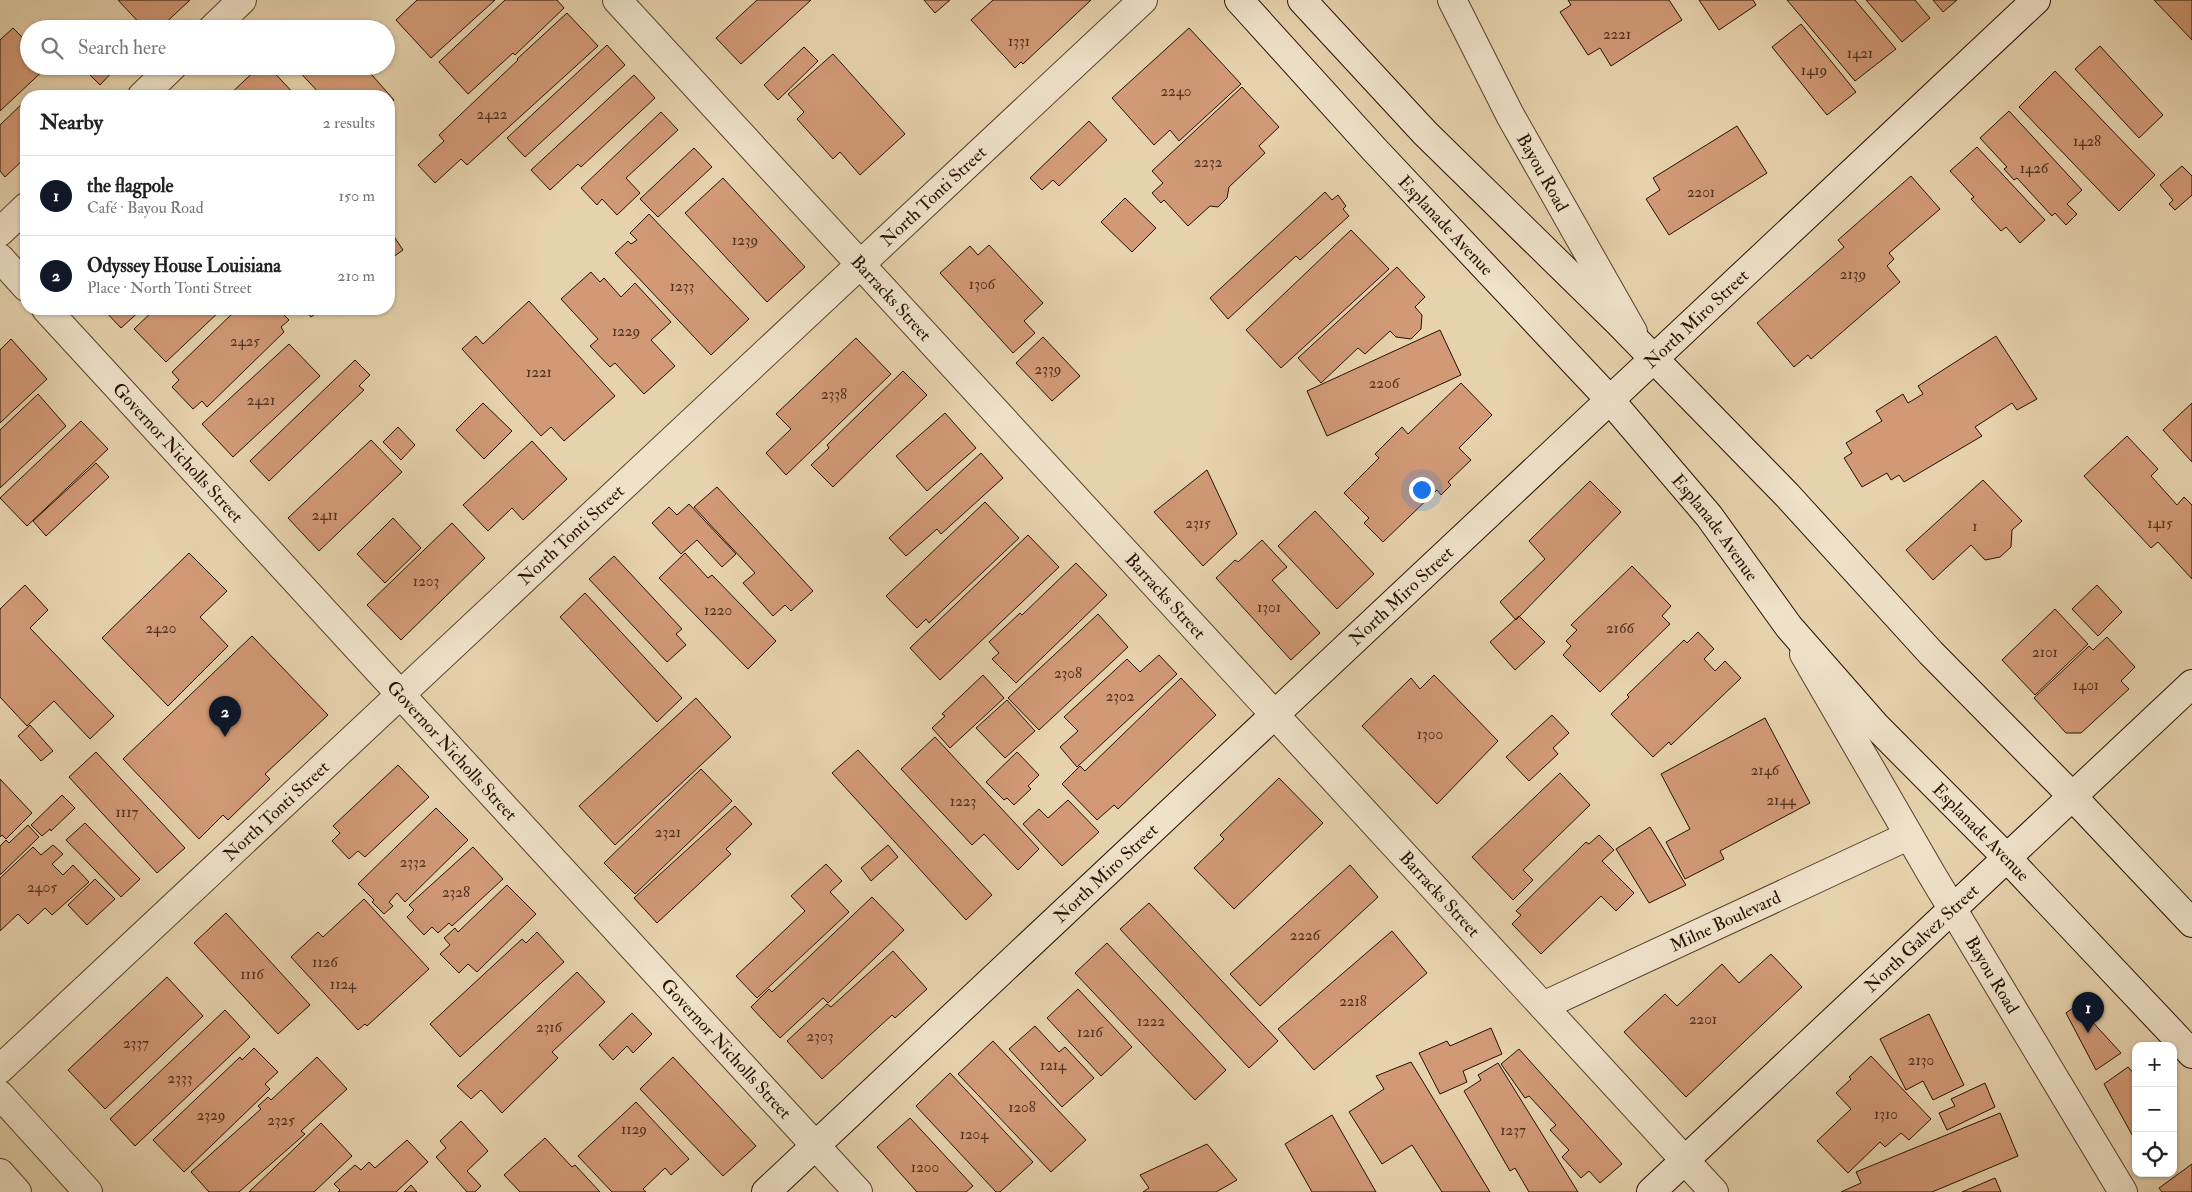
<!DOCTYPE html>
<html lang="en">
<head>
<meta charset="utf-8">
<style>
  body { margin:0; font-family:"IM FELL Double Pica",serif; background:#f6f6f6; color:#222 }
  .controls { position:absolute; right:15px; bottom:15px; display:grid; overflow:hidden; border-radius:10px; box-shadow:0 1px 4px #0004 }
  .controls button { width:45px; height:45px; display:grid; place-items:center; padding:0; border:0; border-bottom:1px solid #e0e0e0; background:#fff; color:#222; font:25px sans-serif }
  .you { position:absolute; left:1421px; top:489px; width:18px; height:18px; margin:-12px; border:4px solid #fff; border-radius:50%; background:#1a73e8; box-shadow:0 0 0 8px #1a73e833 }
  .badge { display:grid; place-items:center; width:32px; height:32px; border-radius:50%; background:#111827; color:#fff; font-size:16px; font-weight:700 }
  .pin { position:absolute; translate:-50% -41px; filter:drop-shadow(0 1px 2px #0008) }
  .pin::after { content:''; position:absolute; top:26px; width:18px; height:15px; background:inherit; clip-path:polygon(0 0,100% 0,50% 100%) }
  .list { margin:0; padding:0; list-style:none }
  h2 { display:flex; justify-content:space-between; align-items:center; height:65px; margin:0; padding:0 20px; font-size:21px }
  h2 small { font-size:16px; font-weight:400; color:#767676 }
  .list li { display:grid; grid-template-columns:32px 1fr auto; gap:15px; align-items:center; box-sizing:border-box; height:80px; padding:0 20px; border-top:1px solid #e0e0e0 }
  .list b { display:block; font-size:19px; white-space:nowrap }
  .list p { margin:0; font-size:16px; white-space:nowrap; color:#767676 }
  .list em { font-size:16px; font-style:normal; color:#767676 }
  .icon { flex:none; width:28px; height:28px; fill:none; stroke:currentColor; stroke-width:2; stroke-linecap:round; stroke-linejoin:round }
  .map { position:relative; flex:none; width:2192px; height:1192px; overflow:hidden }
  .search { position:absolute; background:#fff; box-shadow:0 1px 4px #0004; left:20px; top:20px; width:375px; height:55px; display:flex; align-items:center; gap:12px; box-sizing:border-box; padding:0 18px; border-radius:28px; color:#767676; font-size:19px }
  .panel { position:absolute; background:#fff; box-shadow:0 1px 4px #0004; left:20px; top:90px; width:375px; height:225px; border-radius:20px }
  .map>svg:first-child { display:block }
  .building { fill:#d19976; stroke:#261000 }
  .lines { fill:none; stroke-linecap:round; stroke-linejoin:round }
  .street-casing { stroke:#56402b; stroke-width:30 }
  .secondary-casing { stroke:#261000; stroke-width:30 }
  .street { stroke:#efe2c9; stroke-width:28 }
  .secondary { stroke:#efe2c9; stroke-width:28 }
  .labels { text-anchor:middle; stroke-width:4; stroke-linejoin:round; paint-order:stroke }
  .number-label { font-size:15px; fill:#51321e }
  .street-label { font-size:18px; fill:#261000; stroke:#efe2c9 }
</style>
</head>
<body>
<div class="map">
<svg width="2192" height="1192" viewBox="0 0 2192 1192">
  <rect width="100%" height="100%" fill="#e6d2ac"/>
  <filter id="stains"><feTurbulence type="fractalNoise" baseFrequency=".004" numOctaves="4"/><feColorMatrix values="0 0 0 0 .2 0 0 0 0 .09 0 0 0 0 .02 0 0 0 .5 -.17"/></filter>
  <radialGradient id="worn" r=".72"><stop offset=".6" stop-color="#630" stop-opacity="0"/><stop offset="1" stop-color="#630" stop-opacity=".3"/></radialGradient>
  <path class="building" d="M118 0H190L159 29H145Z
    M417 0H495L431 58 396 20Z
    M505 0H557L564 8 515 55 513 53 468 94 439 62Z
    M757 0H811L741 64 716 38Z
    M924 0H950L935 13Z
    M993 0H1091L1023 64 1021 62 1015 68 971 20Z
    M1568 0H1669L1682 20 1611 66 1600 48 1588 55 1560 12 1571 5Z
    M1699 0H1753L1756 5 1719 30Z
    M1787 0H1855L1896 49 1855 81Z
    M1866 0H1915L1930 18 1902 42Z
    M1933 0H1957L1943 12Z
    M2154 0H2192V40Z
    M567 13 598 46 467 165 461 159 435 183 418 165 444 141 439 135 518 60 517 59Z
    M1801 24 1856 92 1827 115 1772 47Z
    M13 28 29 44V66H48L0 111V40Z
    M1189 28 1241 84 1179 141 1170 130 1154 145 1112 98Z
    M607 45 625 65 525 157 507 138Z
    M2100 46 2163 115 2139 138 2075 69Z
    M804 47 818 61 778 100 764 85Z
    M833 54 905 134 860 175 840 152 833 159 797 119 804 112 788 94Z
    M81 66H118L100 85Z
    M260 66H268L296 96H228Z
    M294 66H364L394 100 389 104V96H322Z
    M2055 71 2155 175 2119 211 2019 107Z
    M634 75 655 98 581 167 578 164 550 190 531 170Z
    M1242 87 1279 127 1259 146 1265 153 1229 187 1227 198 1218 207 1210 206 1188 226 1164 200 1161 203 1152 193 1163 183 1152 171Z
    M26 100V157L5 177 0 171V125Z
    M2009 111 2082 190 2067 204 2077 214 2066 225 2055 213 2052 216 2017 178 2014 180 2004 169 2007 167 1980 138Z
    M661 112 678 130 626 178 640 193 617 215 602 199 597 205 581 188Z
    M1089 121 1107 140 1059 186 1053 180 1042 190 1030 178Z
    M1737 126 1767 173 1669 235 1646 199 1660 190 1653 178Z
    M1977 147 2045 220 2020 243 2006 227 2001 231 1971 199 1974 197 1950 171Z
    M694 148 712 167 658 217 640 199Z
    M2182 166 2192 176V195L2175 210 2169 204 2173 200 2160 185Z
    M1911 176 1940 209 1889 253 1894 259 1887 266 1900 282 1811 359 1808 355 1794 367 1757 323 1844 247 1838 240Z
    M723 178 805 267 767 302 685 213Z
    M1325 192 1332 200 1338 195 1346 206 1343 209 1349 216 1300 260 1296 256 1228 319 1210 298Z
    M1125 198 1156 228 1132 252 1101 222Z
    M649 214 749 319 711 355 615 253 628 241 631 244 637 240 630 233Z
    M389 229 403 250 389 260Z
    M1351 230 1389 269 1281 368 1246 330Z
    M989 245 1043 303 1024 321 1035 333 1013 353 940 273 970 246 978 255Z
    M1397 267 1425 297 1415 307 1422 315 1421 329 1411 339 1396 337 1390 331 1365 354 1358 348 1321 383 1298 358Z
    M591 272 600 282 604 278 621 297 635 283 671 322 651 340 675 366 644 394 615 363 610 367 590 346 598 339 561 299Z
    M529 301 615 396 564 441 551 427 541 436 462 349 476 336 483 344Z
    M103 309H142L121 328Z
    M155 309H222L166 362 134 329Z
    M237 309H278L289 320 281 327 284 332 207 407 202 401 193 409 172 387 179 380 172 372Z
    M305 309H322L311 317Z
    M1440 330 1461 375 1327 436 1307 391Z
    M1996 336 2037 399 2017 410 2012 403 1975 427 1982 436 1904 482 1899 475 1891 480 1887 473 1862 487 1844 458 1852 453 1846 443 1882 421 1876 411 1903 394 1908 403 1923 394 1918 386Z
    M1043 337 1080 376 1052 401 1016 363Z
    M856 338 891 374 786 475 766 453 791 429 776 414Z
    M11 339 47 379 0 423V350Z
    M289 344 320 376 233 457 202 424Z
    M355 360 370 375 359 386 364 390 269 481 250 461Z
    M903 371 927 395 833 487 811 465 829 448 827 445Z
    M1461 383 1492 415 1459 448 1471 460 1448 482 1451 485 1441 495 1437 490 1383 542 1364 523 1369 518 1344 493 1379 458 1375 454 1402 427 1408 434Z
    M38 394 66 426 0 488V430Z
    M483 403 512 431 484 459 456 430Z
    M2192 403V462L2163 430Z
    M945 413 976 448 927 491 896 456Z
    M81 421 108 449 27 526 0 498Z
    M398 427 415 445 401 460 383 442Z
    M2127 436 2158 469 2151 476 2177 505 2184 497 2192 505V579L2158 542 2151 548 2084 476Z
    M371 440 402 472 319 551 288 518Z
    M532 441 567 479 523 520 512 508 488 531 463 505Z
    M981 453 1003 478 941 534 937 529 906 556 889 538Z
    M96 463 109 477 46 536 33 521Z
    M1207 470 1237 534 1203 566 1154 512Z
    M1983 480 2022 521 2012 530 2011 547 2000 557 1985 560 1971 545 1933 580 1906 550Z
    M1590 481 1621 512 1516 620 1500 602 1545 559 1529 541Z
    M717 487 813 591 791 611 785 605 773 616 743 583 755 573 694 507Z
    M985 502 1019 538 929 623 926 619 917 628 886 596Z
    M689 504 736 554 722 567 697 540 681 554 652 523 669 507 677 515Z
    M1315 511 1374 574 1337 609 1278 546Z
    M393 518 421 548 385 583 357 554Z
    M452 523 485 558 401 640 367 605Z
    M1028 535 1059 567 940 680 910 648Z
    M1262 540 1287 567 1272 580 1320 633 1291 660 1216 578 1235 560 1238 562Z
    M189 553 227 591 200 617 228 646 168 706 102 638Z
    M685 553 708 578 712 575 776 641 748 669 659 578Z
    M614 556 682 629 676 634 686 645 667 662 589 579Z
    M1076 563 1107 595 1016 683 992 659 999 653 989 642 1020 613 1022 615Z
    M1632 566 1671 606 1662 616 1670 624 1600 692 1563 655 1571 646 1566 641 1577 630 1571 625Z
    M25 585 48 610 30 628 114 716 90 739 54 701 27 726 0 697V609Z
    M2097 585 2122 612 2098 636 2072 609Z
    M585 593 682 698 657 722 560 617Z
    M2055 609 2088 644 2035 695 2002 660Z
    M1098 614 1128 647 1039 730 1008 698Z
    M1519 616 1545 642 1515 670 1490 642Z
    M1698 632 1714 649 1704 659 1715 671 1725 661 1741 678 1671 745 1669 742 1653 757 1611 714 1629 697 1627 695 1684 640 1687 643Z
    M252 636 328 715 265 774 270 779 228 820 223 815 199 839 123 759Z
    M2107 637 2135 667 2121 681 2129 689 2081 733H2066L2034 698 2089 646 2093 650Z
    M1159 655 1177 674 1077 767 1060 747 1078 731 1064 717 1127 659 1140 672Z
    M983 675 1004 698 950 748 932 728 945 716 942 714Z
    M1434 675 1498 741 1437 804 1362 726 1411 678 1420 689Z
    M1181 678 1216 715 1118 809 1114 805 1097 820 1062 784 1080 766 1085 771Z
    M696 698 731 737 615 845 579 806Z
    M1007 700 1035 731 1005 758 976 728Z
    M1552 715 1569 733 1553 748 1558 754 1529 781 1506 757Z
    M1765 718 1810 803 1720 851 1724 859 1685 879 1666 842 1690 829 1661 774Z
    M30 725 53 751 41 761 18 736Z
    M935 737 1039 849 1018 870 984 834 972 845 901 769Z
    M858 750 992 895 966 920 832 773Z
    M96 752 185 848 157 873 69 777Z
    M1017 752 1039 775 1028 786 1031 789 1014 805 1007 798 1004 800 986 782Z
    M398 765 429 797 365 857 358 851 349 859 332 841 340 833 333 826Z
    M701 769 732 801 635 894 604 863Z
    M1560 773 1590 805 1523 870 1533 880 1513 900 1472 857Z
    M1279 778 1323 823 1234 909 1194 868 1224 839 1220 835Z
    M0 779 32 813 6 839 2 835 0 837Z
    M62 795 75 808 51 831 50 829 42 836 31 825Z
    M1068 800 1099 832 1062 866 1023 824 1039 809 1048 818Z
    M735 806 752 824 726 849 731 854 657 923 634 898Z
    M436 808 468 840 405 902 397 893 389 902 393 906 384 914 372 902 374 900 358 884Z
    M85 823 140 879 121 897 66 840Z
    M28 825 39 837 0 875V846L6 840 9 843Z
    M1650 827 1686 885 1649 903 1616 849Z
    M1599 835 1614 850 1602 861 1634 893 1616 911 1601 896 1541 954 1512 924 1521 915 1516 911 1586 842 1589 844Z
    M53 845 63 854 52 864 63 875 73 865 89 882 52 915 45 908 28 924 18 914 0 931V878L33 847 41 855Z
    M888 845 898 857 871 881 861 868Z
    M473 847 503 879 452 926 449 923 438 933 432 927 424 935 407 917 414 910 409 905Z
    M826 864 842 881 830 892 849 912 757 998 736 976 805 911 791 896Z
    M1350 865 1378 897 1260 1006 1230 974Z
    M95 879 115 899 87 925 68 905Z
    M507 885 536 914 477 972 468 964 459 973 440 954 450 945 444 938 455 928 458 932Z
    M872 897 904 930 828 1003 823 998 780 1038 751 1007 769 989 772 992Z
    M364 899 429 969 367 1026 365 1024 358 1030 291 957 318 932 323 937Z
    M1149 903 1278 1041 1249 1068 1120 929Z
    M226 913 310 1005 278 1034 194 943Z
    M1392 931 1427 973 1314 1070 1278 1029Z
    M537 932 564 962 460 1057 430 1024 522 939 526 943Z
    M1107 943 1226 1070 1195 1100 1075 973Z
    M893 951 927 989 895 1018 892 1015 822 1079 787 1041 827 1004 831 1007Z
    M1771 954 1802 987 1686 1097 1624 1032 1665 994 1677 1006 1722 964 1739 983Z
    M577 972 605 1002 552 1052 558 1058 502 1113 481 1090 471 1099 457 1086Z
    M167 977 203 1016 105 1109 68 1070Z
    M1078 989 1132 1047 1101 1076 1047 1018Z
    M2077 1005 2121 1053 2096 1070 2066 1013Z
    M225 1010 250 1037 135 1146 110 1119Z
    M632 1013 652 1034 633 1053 627 1046 613 1060 599 1045Z
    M1929 1014 1964 1085 1933 1100 1923 1081 1906 1090 1880 1039Z
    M1035 1026 1059 1052 1065 1047 1094 1078 1062 1107 1009 1049Z
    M1491 1028 1502 1054 1463 1071 1467 1082 1440 1094 1419 1053 1447 1041 1450 1046Z
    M993 1041 1086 1140 1051 1172 958 1074Z
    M254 1048 278 1072 265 1084 270 1089 184 1172 153 1140 240 1057 242 1060Z
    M1519 1049 1622 1164 1600 1183 1589 1171 1581 1178 1562 1157 1569 1150 1550 1130 1556 1125 1529 1096 1525 1098 1501 1064Z
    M1871 1056 1931 1119 1909 1140 1901 1133 1885 1147 1880 1142 1848 1173 1817 1141 1851 1109 1836 1093 1851 1079 1849 1077Z
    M317 1057 347 1089 301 1131 305 1134 239 1192H209L191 1172 261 1109 258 1106 268 1097 271 1100Z
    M673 1057 756 1146 723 1176 640 1089Z
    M1411 1062 1490 1192H1442L1412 1145 1382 1164 1349 1112 1384 1089 1376 1076Z
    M1498 1063 1578 1192H1529L1515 1168 1510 1171 1464 1091 1481 1080 1478 1075Z
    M2128 1067 2136 1076V1142L2104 1084Z
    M950 1073 1033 1162 1000 1192H996L916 1106Z
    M1985 1083 1995 1107 1947 1130 1939 1113 1955 1106 1951 1099Z
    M636 1102 689 1159 671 1175 665 1168 643 1189 646 1192H612L578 1156Z
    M2000 1113 2018 1156 1932 1192H1841L1861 1183 1856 1172Z
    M1332 1115 1376 1192H1312L1285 1144Z
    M910 1118 973 1186 966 1192H917L877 1147Z
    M461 1121 488 1151 467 1171 481 1186 475 1192H467L436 1157 446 1148 440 1141Z
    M321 1123 352 1156 314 1192H249Z
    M545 1138 572 1167 575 1165 600 1192H520L504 1175Z
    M407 1140 428 1162 396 1192H338L340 1190 334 1184 355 1165 361 1170 369 1162 375 1168Z
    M1207 1144 1237 1180 1216 1192H1143L1149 1188 1140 1175Z
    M2192 1164V1192H2162L2159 1188Z
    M1995 1178 2001 1192H1962Z
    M411 1185 417 1192H404Z"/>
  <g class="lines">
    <g class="street-casing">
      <g id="street">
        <path id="s1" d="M617 0 1714 1192"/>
        <path id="s2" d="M1452 0 1510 115 1633 332"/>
        <path d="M212 29 242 0"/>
        <path d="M142 96 173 66"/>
        <path d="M0 232 26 207"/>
        <path d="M0 258 26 287"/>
        <path id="s3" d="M46 309 858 1192"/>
        <path id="s4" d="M1804 654 1932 875 2123 1192"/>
        <path id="s5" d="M1543 1006 1908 836"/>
        <path id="s6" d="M0 1069 1143 0"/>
        <path d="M0 1095 88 1192"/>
        <path d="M0 1173 17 1192"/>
      </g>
    </g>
    <g class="secondary-casing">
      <g id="secondary">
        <path id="s7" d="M1239 0 1373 148 1610 400 1709 516 1789 627 1875 725 2007 858 2192 1054"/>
        <path d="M1302 0 1425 133 1617 321 1787 495 1931 653 2073 797 2192 923"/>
        <path id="s8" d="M766 1192 2036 0"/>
        <path id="s9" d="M1651 1192 2192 684"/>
      </g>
    </g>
    <use href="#street" class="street"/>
    <use href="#secondary" class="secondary"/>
  </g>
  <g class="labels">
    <g class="number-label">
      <text x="1617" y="39">2221</text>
      <text x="1019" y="46">1331</text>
      <text x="1860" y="58">1421</text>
      <text x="1814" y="75">1419</text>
      <text x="1176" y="96">2240</text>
      <text x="492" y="119">2422</text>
      <text x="2087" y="146">1428</text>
      <text x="1208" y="167">2232</text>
      <text x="2034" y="173">1426</text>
      <text x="1701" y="197">2201</text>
      <text x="745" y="245">1239</text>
      <text x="1853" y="279">2139</text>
      <text x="982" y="289">1306</text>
      <text x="682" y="291">1233</text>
      <text x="626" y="336">1229</text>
      <text x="245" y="346">2425</text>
      <text x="1048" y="374">2339</text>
      <text x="539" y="377">1221</text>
      <text x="1384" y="388">2206</text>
      <text x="834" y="399">2338</text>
      <text x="261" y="405">2421</text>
      <text x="325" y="520">2411</text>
      <text x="1198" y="528">2315</text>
      <text x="2160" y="528">1415</text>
      <text x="1975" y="531">1</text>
      <text x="426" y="586">1203</text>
      <text x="1269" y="612">1301</text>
      <text x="718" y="615">1220</text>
      <text x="161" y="633">2420</text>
      <text x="1620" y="633">2166</text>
      <text x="2045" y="657">2101</text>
      <text x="1068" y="678">2308</text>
      <text x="2086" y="690">1401</text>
      <text x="1120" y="701">2302</text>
      <text x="1430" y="739">1300</text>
      <text x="1765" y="775">2146</text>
      <text x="1781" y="805">2144</text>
      <text x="963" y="806">1223</text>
      <text x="127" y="817">1117</text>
      <text x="668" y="837">2321</text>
      <text x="413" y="867">2332</text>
      <text x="42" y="892">2405</text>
      <text x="456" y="897">2328</text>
      <text x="1305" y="940">2226</text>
      <text x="325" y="967">1126</text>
      <text x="252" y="979">1116</text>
      <text x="343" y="989">1124</text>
      <text x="1353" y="1006">2218</text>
      <text x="1703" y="1024">2201</text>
      <text x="1151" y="1026">1222</text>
      <text x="549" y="1032">2316</text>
      <text x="1090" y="1037">1216</text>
      <text x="820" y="1041">2303</text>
      <text x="136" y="1048">2337</text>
      <text x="1921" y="1065">2130</text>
      <text x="1053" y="1070">1214</text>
      <text x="180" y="1083">2333</text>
      <text x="1022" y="1112">1208</text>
      <text x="1886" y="1119">1310</text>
      <text x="211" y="1120">2329</text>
      <text x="281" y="1125">2325</text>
      <text x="634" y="1134">1129</text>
      <text x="1513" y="1135">1237</text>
      <text x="974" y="1139">1204</text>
      <text x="925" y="1172">1200</text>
    </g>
    <g class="street-label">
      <text dy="6" stroke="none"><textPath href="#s2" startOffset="195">Bayou Road</textPath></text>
      <text dy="6" stroke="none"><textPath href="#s6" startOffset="1278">North Tonti Street</textPath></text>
      <text dy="6" stroke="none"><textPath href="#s7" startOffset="306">Esplanade Avenue</textPath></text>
      <text dy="6" stroke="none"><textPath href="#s1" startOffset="405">Barracks Street</textPath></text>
      <text dy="6" stroke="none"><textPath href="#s8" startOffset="1276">North Miro Street</textPath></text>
      <text dy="6" stroke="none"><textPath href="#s3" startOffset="195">Governor Nicholls Street</textPath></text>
      <text dy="6" stroke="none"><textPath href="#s7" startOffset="711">Esplanade Avenue</textPath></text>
      <text dy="6" stroke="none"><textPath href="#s6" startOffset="782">North Tonti Street</textPath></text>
      <text dy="6" stroke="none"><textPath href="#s1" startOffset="810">Barracks Street</textPath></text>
      <text dy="6" stroke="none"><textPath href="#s8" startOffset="871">North Miro Street</textPath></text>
      <text dy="6" stroke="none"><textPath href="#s3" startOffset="600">Governor Nicholls Street</textPath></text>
      <text dy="6" stroke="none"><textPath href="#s6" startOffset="378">North Tonti Street</textPath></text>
      <text dy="6" stroke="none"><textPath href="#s7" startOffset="1116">Esplanade Avenue</textPath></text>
      <text dy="6" stroke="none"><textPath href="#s8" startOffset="466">North Miro Street</textPath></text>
      <text dy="6" stroke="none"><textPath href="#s1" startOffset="1215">Barracks Street</textPath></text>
      <text dy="6" stroke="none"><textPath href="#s5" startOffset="201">Milne Boulevard</textPath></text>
      <text dy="6" stroke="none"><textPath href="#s9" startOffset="371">North Galvez Street</textPath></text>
      <text dy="6" stroke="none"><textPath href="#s4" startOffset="372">Bayou Road</textPath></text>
      <text dy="6" stroke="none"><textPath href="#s3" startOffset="1005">Governor Nicholls Street</textPath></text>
    </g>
  </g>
  <rect width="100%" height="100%" filter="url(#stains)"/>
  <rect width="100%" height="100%" fill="url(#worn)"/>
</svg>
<div class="controls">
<button>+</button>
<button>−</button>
<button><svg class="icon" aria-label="locate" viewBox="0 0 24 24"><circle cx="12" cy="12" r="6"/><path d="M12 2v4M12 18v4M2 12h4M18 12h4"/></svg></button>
</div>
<div class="you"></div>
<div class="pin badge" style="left:2088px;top:1033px">1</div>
<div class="pin badge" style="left:225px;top:737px">2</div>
<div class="search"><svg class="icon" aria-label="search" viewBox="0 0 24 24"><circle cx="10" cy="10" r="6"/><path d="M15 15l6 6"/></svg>Search here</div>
<section class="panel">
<h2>Nearby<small>2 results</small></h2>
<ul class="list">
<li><span class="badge">1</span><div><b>the flagpole</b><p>Café · Bayou Road</p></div><em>150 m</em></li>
<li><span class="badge">2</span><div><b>Odyssey House Louisiana</b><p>Place · North Tonti Street</p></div><em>210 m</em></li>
</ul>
</section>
</div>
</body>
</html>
